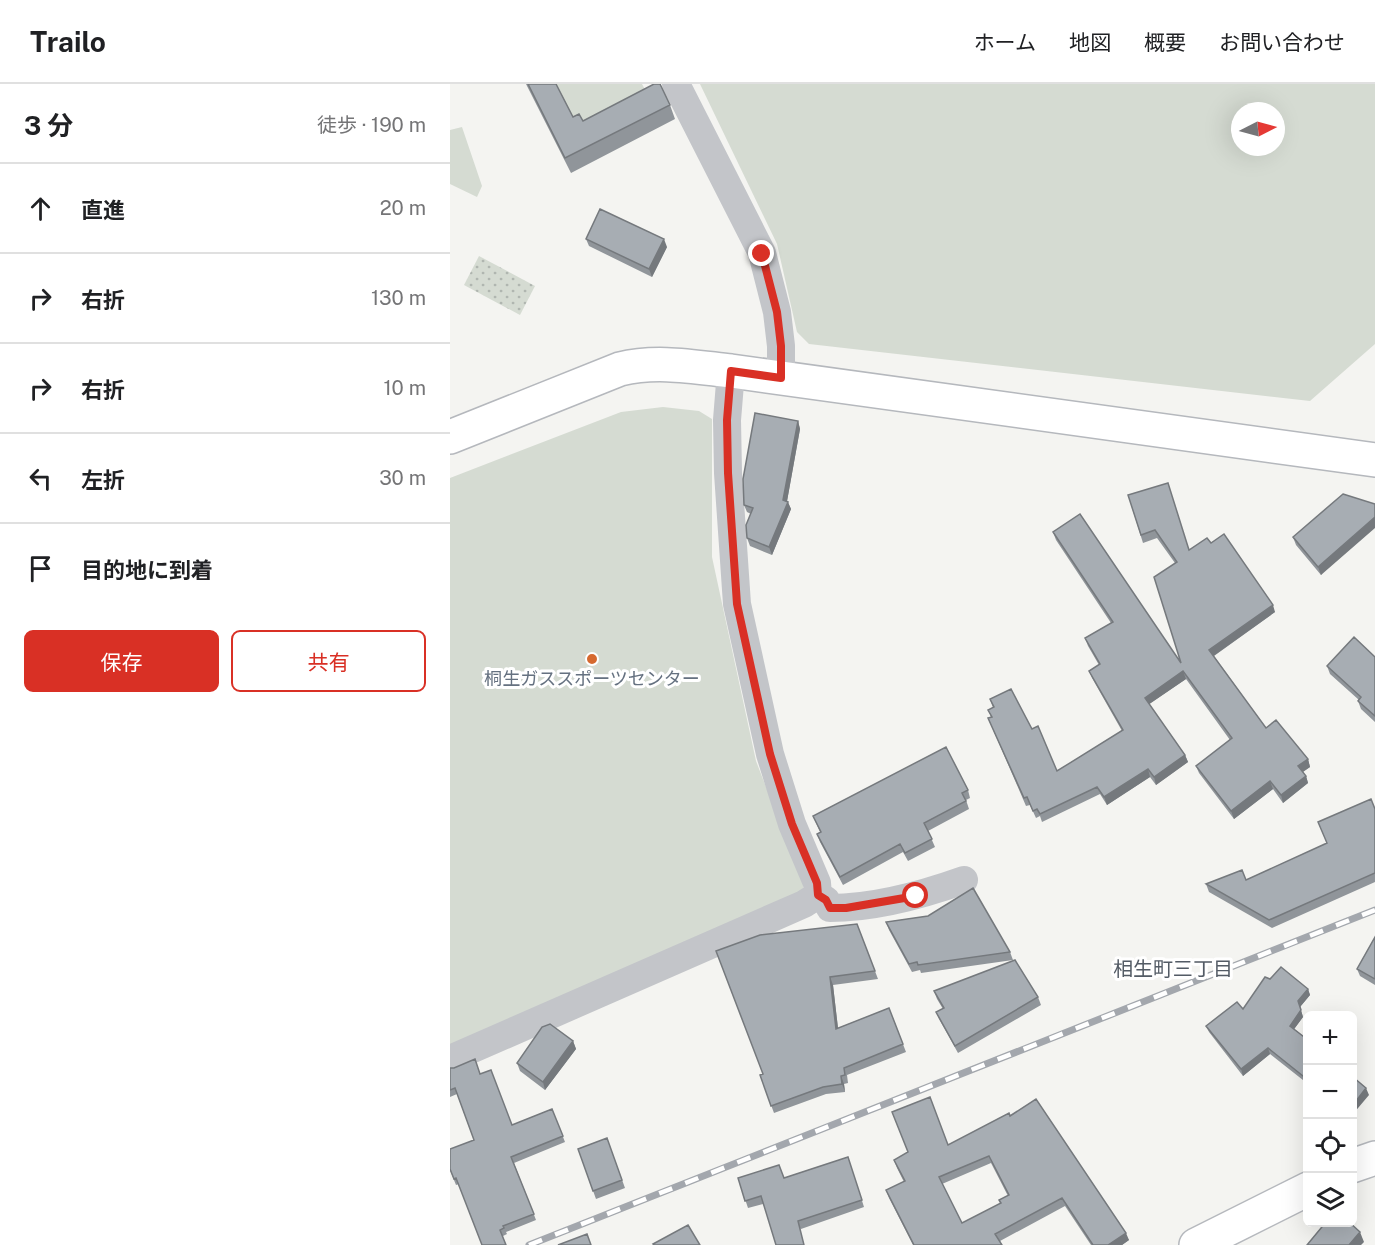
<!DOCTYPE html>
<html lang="ja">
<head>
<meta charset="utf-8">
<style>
  body { margin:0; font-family:"Public Sans","Noto Sans JP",sans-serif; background:#f6f6f6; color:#202124 }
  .controls { position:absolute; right:18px; bottom:18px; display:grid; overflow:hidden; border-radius:9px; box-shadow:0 6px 24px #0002 }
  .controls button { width:54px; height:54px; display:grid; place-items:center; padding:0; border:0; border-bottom:2px solid #e0e0e0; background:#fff; color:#202124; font:30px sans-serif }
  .compass { position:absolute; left:781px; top:18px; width:54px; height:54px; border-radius:50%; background:#fff; box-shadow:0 6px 24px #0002; rotate:84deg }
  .stop { position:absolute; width:18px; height:18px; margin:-14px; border:4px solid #d93025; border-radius:50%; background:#fff }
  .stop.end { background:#d93025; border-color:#fff; box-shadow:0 2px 6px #0008 }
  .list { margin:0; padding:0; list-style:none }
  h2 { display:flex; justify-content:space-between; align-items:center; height:78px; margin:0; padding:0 24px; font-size:26px }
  h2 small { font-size:20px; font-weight:400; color:#757577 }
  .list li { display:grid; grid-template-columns:39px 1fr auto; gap:18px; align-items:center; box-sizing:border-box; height:90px; padding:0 24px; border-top:2px solid #e0e0e0 }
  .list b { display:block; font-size:22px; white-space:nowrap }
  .list em { font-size:20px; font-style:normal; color:#757577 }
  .actions { display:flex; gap:12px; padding:18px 24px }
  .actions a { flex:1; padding:14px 0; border:2px solid #d93025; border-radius:9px; text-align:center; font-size:21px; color:#d93025 }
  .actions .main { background:#d93025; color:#fff }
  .icon { flex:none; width:33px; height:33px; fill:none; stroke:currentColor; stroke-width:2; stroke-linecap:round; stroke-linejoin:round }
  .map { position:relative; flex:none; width:925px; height:1161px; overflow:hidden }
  header { display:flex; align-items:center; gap:36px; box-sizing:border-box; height:84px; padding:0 30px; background:#fff; border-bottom:2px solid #e0e0e0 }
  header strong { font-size:28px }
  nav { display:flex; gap:33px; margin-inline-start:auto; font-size:21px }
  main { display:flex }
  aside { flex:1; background:#fff }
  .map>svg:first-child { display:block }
  .grass { fill:url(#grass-dots) }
  .pitch { fill:#d5dbd2; fill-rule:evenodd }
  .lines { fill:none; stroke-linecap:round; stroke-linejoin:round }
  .secondary-casing { stroke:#b5b8bd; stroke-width:36 }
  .street { stroke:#c3c5c9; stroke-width:28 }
  .secondary { stroke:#fff; stroke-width:33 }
  .rail-casing { stroke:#a3a7ad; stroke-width:7 }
  .rail { stroke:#fff; stroke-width:4.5; stroke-dasharray:14; stroke-linecap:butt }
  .wall { fill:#90959a; fill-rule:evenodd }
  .shaded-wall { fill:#75797d }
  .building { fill:#a7adb3; stroke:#75797d; stroke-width:1.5; fill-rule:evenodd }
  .route { stroke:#d93025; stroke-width:8 }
  .poi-dot { fill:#d6692f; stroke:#fff; stroke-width:2 }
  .labels { text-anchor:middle; stroke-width:6; stroke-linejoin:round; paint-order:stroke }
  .poi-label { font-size:18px; fill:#657180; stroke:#fff }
  .neighbourhood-label { font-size:20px; fill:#535b65; stroke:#fff }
</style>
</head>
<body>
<header>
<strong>Trailo</strong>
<nav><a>ホーム</a><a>地図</a><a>概要</a><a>お問い合わせ</a></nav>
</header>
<main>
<aside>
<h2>3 分<small>徒歩 · 190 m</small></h2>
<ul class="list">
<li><svg class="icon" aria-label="ahead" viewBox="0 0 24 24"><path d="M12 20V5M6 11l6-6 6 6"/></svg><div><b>直進</b></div><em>20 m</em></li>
<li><svg class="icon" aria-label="right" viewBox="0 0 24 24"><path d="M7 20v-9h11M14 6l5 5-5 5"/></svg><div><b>右折</b></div><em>130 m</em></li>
<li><svg class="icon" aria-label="right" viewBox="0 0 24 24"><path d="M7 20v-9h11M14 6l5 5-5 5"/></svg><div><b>右折</b></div><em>10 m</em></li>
<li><svg class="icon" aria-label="left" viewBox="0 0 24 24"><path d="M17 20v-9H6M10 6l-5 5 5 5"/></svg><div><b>左折</b></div><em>30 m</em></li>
<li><svg class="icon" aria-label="arrive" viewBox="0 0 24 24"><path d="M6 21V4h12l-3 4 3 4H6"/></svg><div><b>目的地に到着</b></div></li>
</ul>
<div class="actions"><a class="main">保存</a><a>共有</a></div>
</aside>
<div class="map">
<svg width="925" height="1161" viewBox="0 0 925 1161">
  <defs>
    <pattern id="grass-dots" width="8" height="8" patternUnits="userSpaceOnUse" patternTransform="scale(1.5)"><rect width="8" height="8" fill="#d5dbd2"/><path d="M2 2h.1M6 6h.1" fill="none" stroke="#b0b6b0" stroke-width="1.8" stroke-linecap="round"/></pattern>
  </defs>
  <rect width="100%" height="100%" fill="#f4f4f1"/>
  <path class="grass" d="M29 172 85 202 70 231 14 201Z"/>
  <path class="pitch" d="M103 0H192L199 13 128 48Z
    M250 0H925V260L860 317 359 260 347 248 327 160ZM790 27H826V63H790Z
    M12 43 32 102 27 113 0 100V46Z
    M213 323 249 327 262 335V473L306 677 354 801 351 811 0 965V394L171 328Z"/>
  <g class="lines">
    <g class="secondary-casing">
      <path id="secondary" d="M0 353 170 285C207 276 244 283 281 287L925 376
        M902 1082 925 1074
        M746 1161 858 1105"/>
    </g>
    <path class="street" d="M226 0 312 169 327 228 331 262V294
      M281 287 277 336 278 389 287 520 320 670 342 740 367 799 368 811
      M368 811 376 816 380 824C426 824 472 811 514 796
      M0 975 354 820 368 811"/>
    <use href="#secondary" class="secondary"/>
    <g class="rail-casing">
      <path id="rail" d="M79 1161 925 826"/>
    </g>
    <use href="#rail" class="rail"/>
  </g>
  <path class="wall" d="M76 0H106L123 33 133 37 220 21 225 35 121 89Z
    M136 155 217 163 202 193 139 162Z
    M348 337 350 345 337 417 341 425 322 471 300 462 297 454 301 430 297 428 294 421Z
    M678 411 740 466 761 459 825 528 764 572 816 644 858 675 860 683 853 688 856 692 858 699 833 719 823 705 784 735 749 689 746 682 780 656 736 595 699 620 735 671 738 678 706 701 700 693 657 721 650 710 592 738 590 732 586 734 580 721 576 722 538 634 541 633 538 626 543 624 540 615 582 645 607 687 672 647 642 594 639 587 649 581 638 562 635 554 661 539 606 456 603 448 731 579 725 479 707 454 693 459Z
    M925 420 871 491 846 461 843 453Z
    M925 573V638L911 625 908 617 909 616 880 590 877 582Z
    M518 706 520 714 516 716 519 725 478 747 485 763 458 777 453 768 393 801 370 758 367 750 370 748 363 732Z
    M925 725V798L822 844 759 808 756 800 796 796 877 759 868 738Z
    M478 832 560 868 563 876 471 889 470 886 462 888 439 846 436 838Z
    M407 840 428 895 383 901 388 944 439 924 456 968 397 991 398 999 394 1000 395 1008 376 1010 324 1029 310 991 313 990Z
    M925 853V901L910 892 907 885Z
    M820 895 858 905 860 911 850 923 853 933 844 945 858 956V1000L820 970 793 992 759 948 756 942 793 925Z
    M484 907 588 913 591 921 508 969 489 935 486 928 493 925 487 915Z
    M123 957 126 965 95 1006 70 987 67 979Z
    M0 984 30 989 62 1041 102 1025 115 1058 64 1079 86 1136 56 1148 57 1150 53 1152 9 1100 6 1101 0 1086 24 1056 7 1010 0 1013Z
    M560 1032 679 1156 672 1161H641L615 1122 550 1157 552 1161H463L439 1114 436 1106 454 1098 447 1084 444 1076 498 1061ZM541 1079 558 1112 549 1116 550 1120 512 1139 492 1100Z
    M157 1054 175 1104 146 1115 128 1065Z
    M398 1073 414 1123 351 1145 313 1120 298 1124 288 1094H334Z"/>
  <path class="shaded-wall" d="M214 155 217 163 202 193 199 185Z
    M348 337 350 345 336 423 333 416Z
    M338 418 341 425 322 471 319 463Z
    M925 433V444L871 491 868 483Z
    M823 521 825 528 762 573 759 566Z
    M733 587 736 595 698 621 695 614Z
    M735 671 738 678 706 701 704 693Z
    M858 675 860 683 851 689 848 682Z
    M698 685 700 693 657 721 654 713Z
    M856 692 858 699 833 719 831 711Z
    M820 697 823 705 784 735 781 727Z
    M380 893 383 901 389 953 386 945Z
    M858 905 860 911 850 923 853 933 842 948 840 942 848 917Z
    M123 957 126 965 95 1006 93 998Z
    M818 964 820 970 793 992 791 985Z
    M391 992 394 1000 395 1008 392 1000Z
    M916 1004 919 1011 903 1030V1021Z
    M910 1148 914 1158 911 1161H899Z
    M676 1149 679 1156 672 1161H658Z"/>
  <path class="building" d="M78 0H106L123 33 129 30 133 37 204 0H210L220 21 115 74Z
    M150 125 214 155 199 185 136 155Z
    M305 329 348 337 333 416 338 418 319 463 297 454 296 441 303 424 294 421 293 395Z
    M718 399 739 466 757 454 761 459 774 450 823 521 759 566 816 644 826 636 858 675 848 682 856 692 831 711 820 697 781 727 746 682 782 654 733 587 695 614 735 671 704 693 698 685 654 713 647 703 590 730 587 725 583 727 577 713 574 714 538 634 542 633 538 626 544 623 540 615 561 605 582 645 588 642 607 687 673 646 639 587 650 580 635 554 663 538 603 448 630 430 731 579 704 493 727 478 705 446 691 451 678 411Z
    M893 410 925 420V433L868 483 843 453Z
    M904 553 925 573V632L908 617 911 613 877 582Z
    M496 663 518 706 512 709 516 717 474 739 482 755 455 769 450 760 390 793 367 750 371 748 363 732Z
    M921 715 925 725V789L819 836 756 800 792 786 796 796 877 759 868 738Z
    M523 804 560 868 468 881 467 878 459 880 436 838 478 832Z
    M407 840 425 887 380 893 386 945 439 924 453 960 394 984 395 991 391 992 392 1000 373 1003 321 1022 310 991 313 990 266 867 310 851Z
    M925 853V895L907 885Z
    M565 876 588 913 505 962 486 928 494 924 484 907Z
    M831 883 858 905 848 917 851 926 840 942 858 956V996L818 964 791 985 756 942 787 918 793 925 815 893 820 895Z
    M100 940 123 957 93 998 67 979 92 943Z
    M25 975 30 990 41 986 62 1041 102 1025 113 1052 61 1073 84 1130 53 1142 54 1144 50 1146 56 1161H32L6 1094 4 1095 0 1085V1065L24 1056 5 1004 0 1006V984H4Z
    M903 993 916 1004 903 1021Z
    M480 1013 498 1061 559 1029 560 1032 586 1015 676 1149 658 1161H643L612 1114 545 1150 552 1161H464L436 1106 455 1097 444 1076 458 1068 442 1028ZM539 1072 559 1111 549 1116 551 1119 512 1139 489 1093Z
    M157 1054 172 1096 143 1107 128 1065Z
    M398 1073 412 1116 348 1137 354 1161H326L311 1112 295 1117 288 1094 329 1081 334 1094Z
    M876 1138H899L910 1148 899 1161H857Z
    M238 1141 250 1161H204L203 1160Z
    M137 1150 141 1161H108Z"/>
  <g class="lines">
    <path class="route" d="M312 170 327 228 331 262V294L281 287 277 336 278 389 287 520 320 670 342 740 367 799 368 811 376 816 380 824H396L466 812"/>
  </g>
  <circle class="poi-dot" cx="142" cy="575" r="6"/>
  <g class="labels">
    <g class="poi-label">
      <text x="142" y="601">桐生ガススポーツセンター</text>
    </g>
    <g class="neighbourhood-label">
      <text x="723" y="892">相生町三丁目</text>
    </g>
  </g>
</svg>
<div class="controls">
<button>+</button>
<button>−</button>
<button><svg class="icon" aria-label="locate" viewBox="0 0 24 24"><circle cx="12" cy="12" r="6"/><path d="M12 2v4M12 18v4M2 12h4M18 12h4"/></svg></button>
<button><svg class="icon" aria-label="layers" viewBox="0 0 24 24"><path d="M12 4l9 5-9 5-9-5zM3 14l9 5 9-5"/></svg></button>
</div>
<svg class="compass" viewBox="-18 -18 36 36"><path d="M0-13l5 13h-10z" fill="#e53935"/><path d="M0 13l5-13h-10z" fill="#757577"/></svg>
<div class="stop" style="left:466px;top:812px"></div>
<div class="stop end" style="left:312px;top:170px"></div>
</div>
</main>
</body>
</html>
